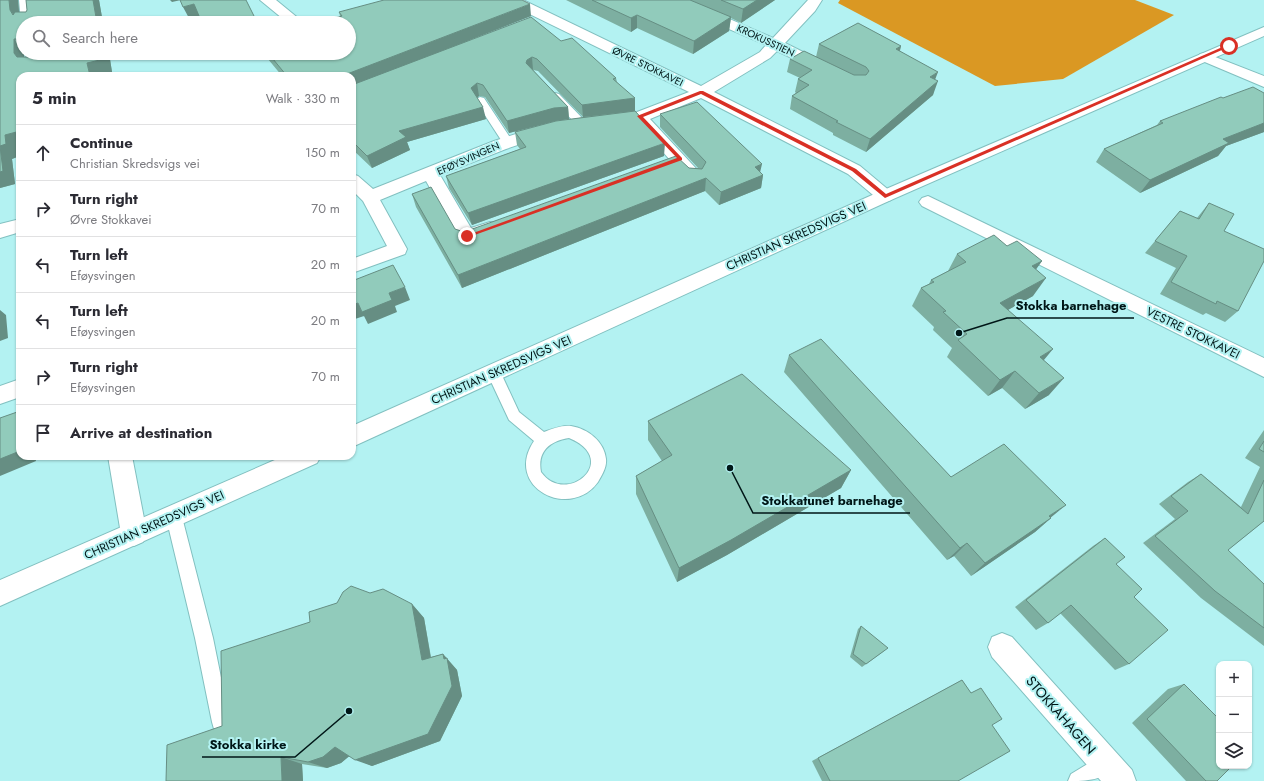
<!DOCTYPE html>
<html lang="en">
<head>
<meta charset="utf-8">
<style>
  body { margin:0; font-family:Jost,sans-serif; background:#f2f2f3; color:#2b2b33 }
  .controls { position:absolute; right:12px; bottom:12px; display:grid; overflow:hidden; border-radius:8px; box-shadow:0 1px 3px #0004 }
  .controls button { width:36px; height:36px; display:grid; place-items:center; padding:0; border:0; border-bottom:1px solid #e1e1e2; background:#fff; color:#2b2b33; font:20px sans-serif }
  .stop { position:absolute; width:12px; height:12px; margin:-9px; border:3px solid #d93025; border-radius:50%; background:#fff }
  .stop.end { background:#d93025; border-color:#fff; box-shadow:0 1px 4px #0008 }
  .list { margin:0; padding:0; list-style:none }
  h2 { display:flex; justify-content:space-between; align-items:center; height:52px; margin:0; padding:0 16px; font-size:17px }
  h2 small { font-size:13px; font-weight:400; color:#7c7c81 }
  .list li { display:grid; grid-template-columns:26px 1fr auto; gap:12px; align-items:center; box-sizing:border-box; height:56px; padding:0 16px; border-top:1px solid #e1e1e2 }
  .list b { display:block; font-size:15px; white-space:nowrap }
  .list p { margin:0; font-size:13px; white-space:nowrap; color:#7c7c81 }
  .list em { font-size:13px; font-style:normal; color:#7c7c81 }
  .icon { flex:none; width:22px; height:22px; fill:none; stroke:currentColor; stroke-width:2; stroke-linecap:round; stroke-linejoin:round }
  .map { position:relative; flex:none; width:1264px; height:781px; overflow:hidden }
  .search { position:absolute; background:#fff; box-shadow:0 1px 3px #0004; left:16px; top:16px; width:340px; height:44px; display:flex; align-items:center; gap:10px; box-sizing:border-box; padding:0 14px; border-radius:22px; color:#7c7c81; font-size:15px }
  .panel { position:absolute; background:#fff; box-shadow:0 1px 3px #0004; left:16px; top:72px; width:340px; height:388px; border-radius:12px }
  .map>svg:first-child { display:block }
  .forest { fill:#da9823 }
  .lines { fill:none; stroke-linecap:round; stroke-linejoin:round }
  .lane-casing { stroke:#82c0c0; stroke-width:2 }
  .street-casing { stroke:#82c0c0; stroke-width:2 }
  .secondary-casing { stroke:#82c0c0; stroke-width:2 }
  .lane { fill:#fff; fill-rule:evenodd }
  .street { fill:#fff; fill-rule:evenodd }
  .secondary { fill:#fff; fill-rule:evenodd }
  .wall { fill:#7dafa1 }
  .shaded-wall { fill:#668e83 }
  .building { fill:#91cbbb; stroke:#668e83 }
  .route { fill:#d93025 }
  .labels { text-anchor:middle; stroke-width:4; stroke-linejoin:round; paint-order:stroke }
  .far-street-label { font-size:10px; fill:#001617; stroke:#b3f2f2 }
  .street-label { font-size:12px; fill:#001617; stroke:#b3f2f2 }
  .near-street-label { font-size:14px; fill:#001617; stroke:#b3f2f2 }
  .leader { fill:none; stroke:#001617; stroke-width:1.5 }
  .callout-dot { fill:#001617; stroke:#b3f2f2; stroke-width:1.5 }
  .callout-label { font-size:13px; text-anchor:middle; font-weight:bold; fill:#001617; stroke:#b3f2f2; stroke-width:4; stroke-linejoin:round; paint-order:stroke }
</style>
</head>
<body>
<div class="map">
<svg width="1264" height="781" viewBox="0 0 1264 781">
  <rect width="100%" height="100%" fill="#b3f2f2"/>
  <path class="forest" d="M840 0H1135L1174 15 1063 79 995 86 838 3Z"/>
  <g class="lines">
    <g class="lane-casing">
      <path id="lane" d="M555 93 559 94 585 121 586 123 585 125H577L551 98 550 96Z
        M480 97 484 98 511 139 512 141 511 143H503L475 100Z
        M494 367 499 369 519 412 544 432C552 429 562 425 571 426 588 429 604 441 606 459 607 467 602 475 598 482 570 521 503 487 534 441L509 420 487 373 489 369ZM569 438C622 460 566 507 541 472 537 451 550 441 569 438Z
        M174 510 180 512 182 517 213 638 230 722 228 729 221 731 214 729 212 722 195 638 166 517 168 512Z
        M1104 754 1111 757 1114 764C1106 781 1086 781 1068 781L1071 774Z"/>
    </g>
    <g class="street-casing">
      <path id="street" d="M19 0H33L35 23H23V26L21 23Z
        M260 0H276L304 23H288Z
        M505 0H523L701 86 760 52 766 45 669 3 667 0H686L773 38 808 0H822L815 11 785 43 829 65 832 68 829 71H819L777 51 770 58 714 92 860 166 891 192 894 196 891 200 885 202 879 200 848 174 701 98 650 119 703 176 700 180 694 182 688 180 636 122 611 125 605 124 603 120 605 116 637 112 689 92 507 3Z
        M1205 53 1264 76V87L1200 60 1198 57 1200 54Z
        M544 125 550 126 552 130 550 134 506 149 440 175 471 228 490 222 497 223 499 228 497 233 467 243 460 241 426 181 380 200 407 249 405 254 352 273V259L387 246 363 201 352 190V174L358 176 373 189 494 141Z
        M928 196 1264 358V377L922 206 919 202 922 198Z
        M20 219V232L0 238V224Z
        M20 379V397L0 404V386Z
        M108 456H132L147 534 143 542 134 546 125 542 121 534Z
        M1002 633 1012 637 1132 770 1136 781H1101L992 657 988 647 992 637Z"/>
    </g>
    <g class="secondary-casing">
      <path id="secondary" d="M1264 27V36L891 200 352 447V426L879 192Z
        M284 456H321L317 463 0 606V580Z"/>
    </g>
    <use href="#lane" class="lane"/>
    <use href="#street" class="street"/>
    <use href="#secondary" class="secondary"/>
  </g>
  <path class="wall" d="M0 0H18L19 12H26L27 10 26 0H99L103 23H23V53H24V57H28L32 54V53H109L112 72 20 76V147L16 148 17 157 12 159 15 184 0 188Z
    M566 0H775L741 23 731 18 729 31 693 54 637 28 631 32Z
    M339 12 531 16 470 40 561 41 616 78 617 82 664 156 472 225 449 188 446 176 520 149 517 145 515 132 583 117 538 71 533 70 568 107 569 119 556 121 509 133 485 97 479 96 477 98 486 119 407 142 410 150 372 168 352 149V76H282L263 53H349Z
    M819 44 901 46 900 51 935 80 933 95 866 152 833 135V133L790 109 792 96 796 93 795 92 798 79 800 78 787 72 790 59 816 57Z
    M1264 93V132L1226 146 1218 156 1140 193 1096 162 1104 149 1157 125 1160 121 1223 98Z
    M660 114 763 175 761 188 719 205 705 191 462 288 416 207 412 194 455 229 464 232 689 168H698L660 127Z
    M1209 203 1224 231 1238 311 1225 322 1206 313 1203 315 1160 294 1176 268 1145 253 1180 211 1197 218Z
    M1007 246 1042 261 1036 269 1033 296 1008 310 1044 360 1049 395 1025 409 1002 388 988 396 947 357 952 348 933 330 934 327 912 306 921 288 929 284 931 280 948 271 957 254Z
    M789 355 951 477 1050 517 1051 518 1035 532 971 576 954 556 947 560 784 372Z
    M648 421 851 470 841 488 727 555 677 582 636 494V476L662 461 648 440Z
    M1264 430V521L1228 550 1264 584V646L1201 598 1143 543 1175 519 1159 504 1188 482 1201 474 1241 507 1260 467 1245 458Z
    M1105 538 1116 564 1134 597 1129 664 1115 670 1060 613 1048 623 1036 630 1015 607 1093 546Z
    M370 593 412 604 424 618 431 657 443 654 457 670 462 696 440 741 372 766 349 756 341 763 327 768 302 764 303 781 222 726 310 622Z
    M861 626 884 651 862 667 850 657 858 629Z
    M962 680 992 725 958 781H822L812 761Z
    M1184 684 1217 781H1186L1132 723 1168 689Z"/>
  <path class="shaded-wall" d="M9 0H18L20 23 10 10Z
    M93 0H99L103 23H97Z
    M170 0H181L172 2Z
    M757 0H775L741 23 743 9Z
    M194 4 201 17 190 20 183 7Z
    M530 4 531 16 352 86V76H347V74Z
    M637 15V28L631 32V18Z
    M731 17 729 31 693 54 694 41Z
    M229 18 232 23H210Z
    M14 39 23 51V53H24V66L14 53Z
    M901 46 897 59 896 49Z
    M103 53H109L112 72 97 76H90L87 63Z
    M532 57 533 70 526 63 527 60Z
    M938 72 933 85 930 77Z
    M938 81 933 95 866 152 870 139Z
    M477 83 479 96 474 101 471 88Z
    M635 98V111L583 117 582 105Z
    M483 107 486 119 407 142 410 150 372 168 367 156 399 131Z
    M568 107 569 119 556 121 509 133 507 121 554 108Z
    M1264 123V132L1226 146 1218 156 1140 193 1150 180 1223 139Z
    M20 131V147L16 148 17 157 12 159 15 184 0 188V146L5 135Z
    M665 143 664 156 472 225 468 213Z
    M762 164 759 177 763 175 761 188 719 205 721 192 755 167Z
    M706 178 705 191 462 288 458 275Z
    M1042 261 1029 279 1032 266Z
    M1046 278 1033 296 988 321 1000 303Z
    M405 287 410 300 395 306 397 312 368 324 362 312 389 293Z
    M358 303 364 316 352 320V305Z
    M0 310 6 315 8 338 0 341Z
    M1053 349 1039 366 1040 357Z
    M1015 371 1002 388 988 396 1000 380Z
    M1064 378 1049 395 1025 409 1039 393Z
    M19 442H20V456H35L36 461 0 476V459Z
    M851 470 841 488 727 555 677 582 679 568Z
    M1066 505 1049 519V516Z
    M1051 518 1035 532 971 576 985 563Z
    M967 543 954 556 947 560 960 548Z
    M412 604 424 618 433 671 422 660Z
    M443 654 457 670 462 696 440 741 372 766 355 760 444 659Z
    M335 747 352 754 341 763 327 768 308 762Z
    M281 757 302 764 303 781H282Z"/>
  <path class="building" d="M0 0H9L10 10 13 15 15 12H26L27 10 26 0H93L97 23H23V39H14V53L17 57H28L32 54V53H103L104 59 87 63 90 76H20V131L5 135 6 144 0 146 3 171 0 172Z
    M180 0H246L257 22 255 23H232L229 18 210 23H202L194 4 183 7Z
    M384 0H522L530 4 347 74V76H287L268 53H349V23H317L342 16 339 12Z
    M592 0H690L731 17 694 41 637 15 631 18Z
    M721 0H757L743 9Z
    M531 17 561 41 572 38 616 78 613 79 635 98 582 105 537 59 532 57 527 60 526 63 568 107 554 108 507 121 483 85 477 83 471 88 483 107 399 131 406 137 367 156 352 141V85Z
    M858 23 901 46 896 49 938 72 930 77 938 81 870 139 836 122 838 121 792 96 809 85 798 79 812 70 790 59 804 51 854 75H866L869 71 866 67 819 44Z
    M1253 87 1264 93V123L1223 139 1229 143 1150 180 1104 149 1163 123 1160 121 1221 97 1223 98Z
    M697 102 762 164 755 167 763 175 721 192 706 178 458 275 412 194 431 187 455 229 464 232 676 156 689 168 702 169 706 162 660 114Z
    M635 111 665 143 468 213 446 176 526 147 515 132 556 121Z
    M1209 203 1234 214 1224 231 1264 249V261L1238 311 1217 301 1216 304 1171 282 1187 256 1155 241 1180 211 1199 219Z
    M994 235 1007 246 1017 241 1042 261 1032 266 1046 278 1000 303 1053 349 1040 357 1064 378 1039 393 1015 371 1000 380 958 340 967 334 943 312 946 311 921 288 934 282 931 280 966 262 957 254Z
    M393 265 405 287 389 293 392 300 362 312 358 303 352 305V281Z
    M821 339 951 477 1004 444 1066 505 1049 516 1051 518 985 563 967 543 960 548 789 355Z
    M742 374 851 470 731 540 679 568 636 476 672 455 648 421Z
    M20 411V442H19L20 451 0 459V418Z
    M1264 441V452L1259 449Z
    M1201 474 1248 514 1264 480V521L1228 550 1264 584V628L1215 591 1155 536 1188 511 1171 496Z
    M1105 538 1125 557 1116 564 1142 589 1134 597 1168 630 1129 664 1071 605 1048 623 1026 600Z
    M351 586 370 593 383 589 412 604 422 660 443 654 444 659 447 658 452 686 428 734 355 760 335 747 323 757 308 762 281 757 282 781H166L167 745 222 726 221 651 310 622 309 612 337 603 343 592Z
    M861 626 888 648 866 664 853 654Z
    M962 680 971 693 981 688 1002 719 992 725 1010 751 958 781H830L818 758Z
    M1184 684 1219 719V766H1232L1217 781H1206L1147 719Z"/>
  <path class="route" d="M1227 45 1231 46 885 198 852 171 701 94 643 117 682 158V160L469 237 465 236 677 158 637 116 700 91H703L856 169 886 194Z"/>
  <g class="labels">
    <g class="far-street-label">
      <text transform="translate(766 40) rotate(25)" y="4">KROKUSSTIEN</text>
      <text transform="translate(648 66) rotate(26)" y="4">ØVRE STOKKAVEI</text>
      <text transform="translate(468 158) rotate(-24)" y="4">EFØYSVINGEN</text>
    </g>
    <g class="street-label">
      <text transform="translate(796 236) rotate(-24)" y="4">CHRISTIAN SKREDSVIGS VEI</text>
      <text transform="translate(1193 333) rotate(26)" y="4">VESTRE STOKKAVEI</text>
      <text transform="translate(501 370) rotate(-24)" y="4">CHRISTIAN SKREDSVIGS VEI</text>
      <text transform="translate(154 525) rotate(-24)" y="4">CHRISTIAN SKREDSVIGS VEI</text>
    </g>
    <g class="near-street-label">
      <text transform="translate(1061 715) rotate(49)" y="5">STOKKAHAGEN</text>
    </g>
  </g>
  <path class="leader" d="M959 333L1007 318H1134M730 468L753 513H910M349 711L295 757H202"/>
  <g class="callout-dot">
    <circle cx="959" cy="333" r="4"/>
    <circle cx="730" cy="468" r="4"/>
    <circle cx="349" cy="711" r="4"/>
  </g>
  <g class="callout-label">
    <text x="1071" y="310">Stokka barnehage</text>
    <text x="832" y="505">Stokkatunet barnehage</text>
    <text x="248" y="749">Stokka kirke</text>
  </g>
</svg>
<div class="controls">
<button>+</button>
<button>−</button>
<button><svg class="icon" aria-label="layers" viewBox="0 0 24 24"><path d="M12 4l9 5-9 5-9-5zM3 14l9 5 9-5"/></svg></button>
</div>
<div class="stop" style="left:1229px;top:46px"></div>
<div class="stop end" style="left:467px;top:236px"></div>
<div class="search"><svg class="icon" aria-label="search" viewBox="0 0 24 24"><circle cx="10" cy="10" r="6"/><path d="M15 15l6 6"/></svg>Search here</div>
<section class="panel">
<h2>5 min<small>Walk · 330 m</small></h2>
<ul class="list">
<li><svg class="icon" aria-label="ahead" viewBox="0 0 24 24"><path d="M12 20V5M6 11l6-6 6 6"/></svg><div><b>Continue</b><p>Christian Skredsvigs vei</p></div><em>150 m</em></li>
<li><svg class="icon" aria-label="right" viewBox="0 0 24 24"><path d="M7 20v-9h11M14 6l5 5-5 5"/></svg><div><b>Turn right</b><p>Øvre Stokkavei</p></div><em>70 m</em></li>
<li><svg class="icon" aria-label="left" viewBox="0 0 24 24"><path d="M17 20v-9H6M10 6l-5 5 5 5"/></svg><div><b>Turn left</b><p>Eføysvingen</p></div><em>20 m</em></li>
<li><svg class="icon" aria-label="left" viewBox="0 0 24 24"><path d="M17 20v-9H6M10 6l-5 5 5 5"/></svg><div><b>Turn left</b><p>Eføysvingen</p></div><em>20 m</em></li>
<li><svg class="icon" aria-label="right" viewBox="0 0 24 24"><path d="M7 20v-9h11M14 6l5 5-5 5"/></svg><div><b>Turn right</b><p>Eføysvingen</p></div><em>70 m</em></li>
<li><svg class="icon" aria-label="arrive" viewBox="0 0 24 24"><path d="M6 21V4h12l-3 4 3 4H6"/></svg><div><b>Arrive at destination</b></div></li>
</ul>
</section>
</div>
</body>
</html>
